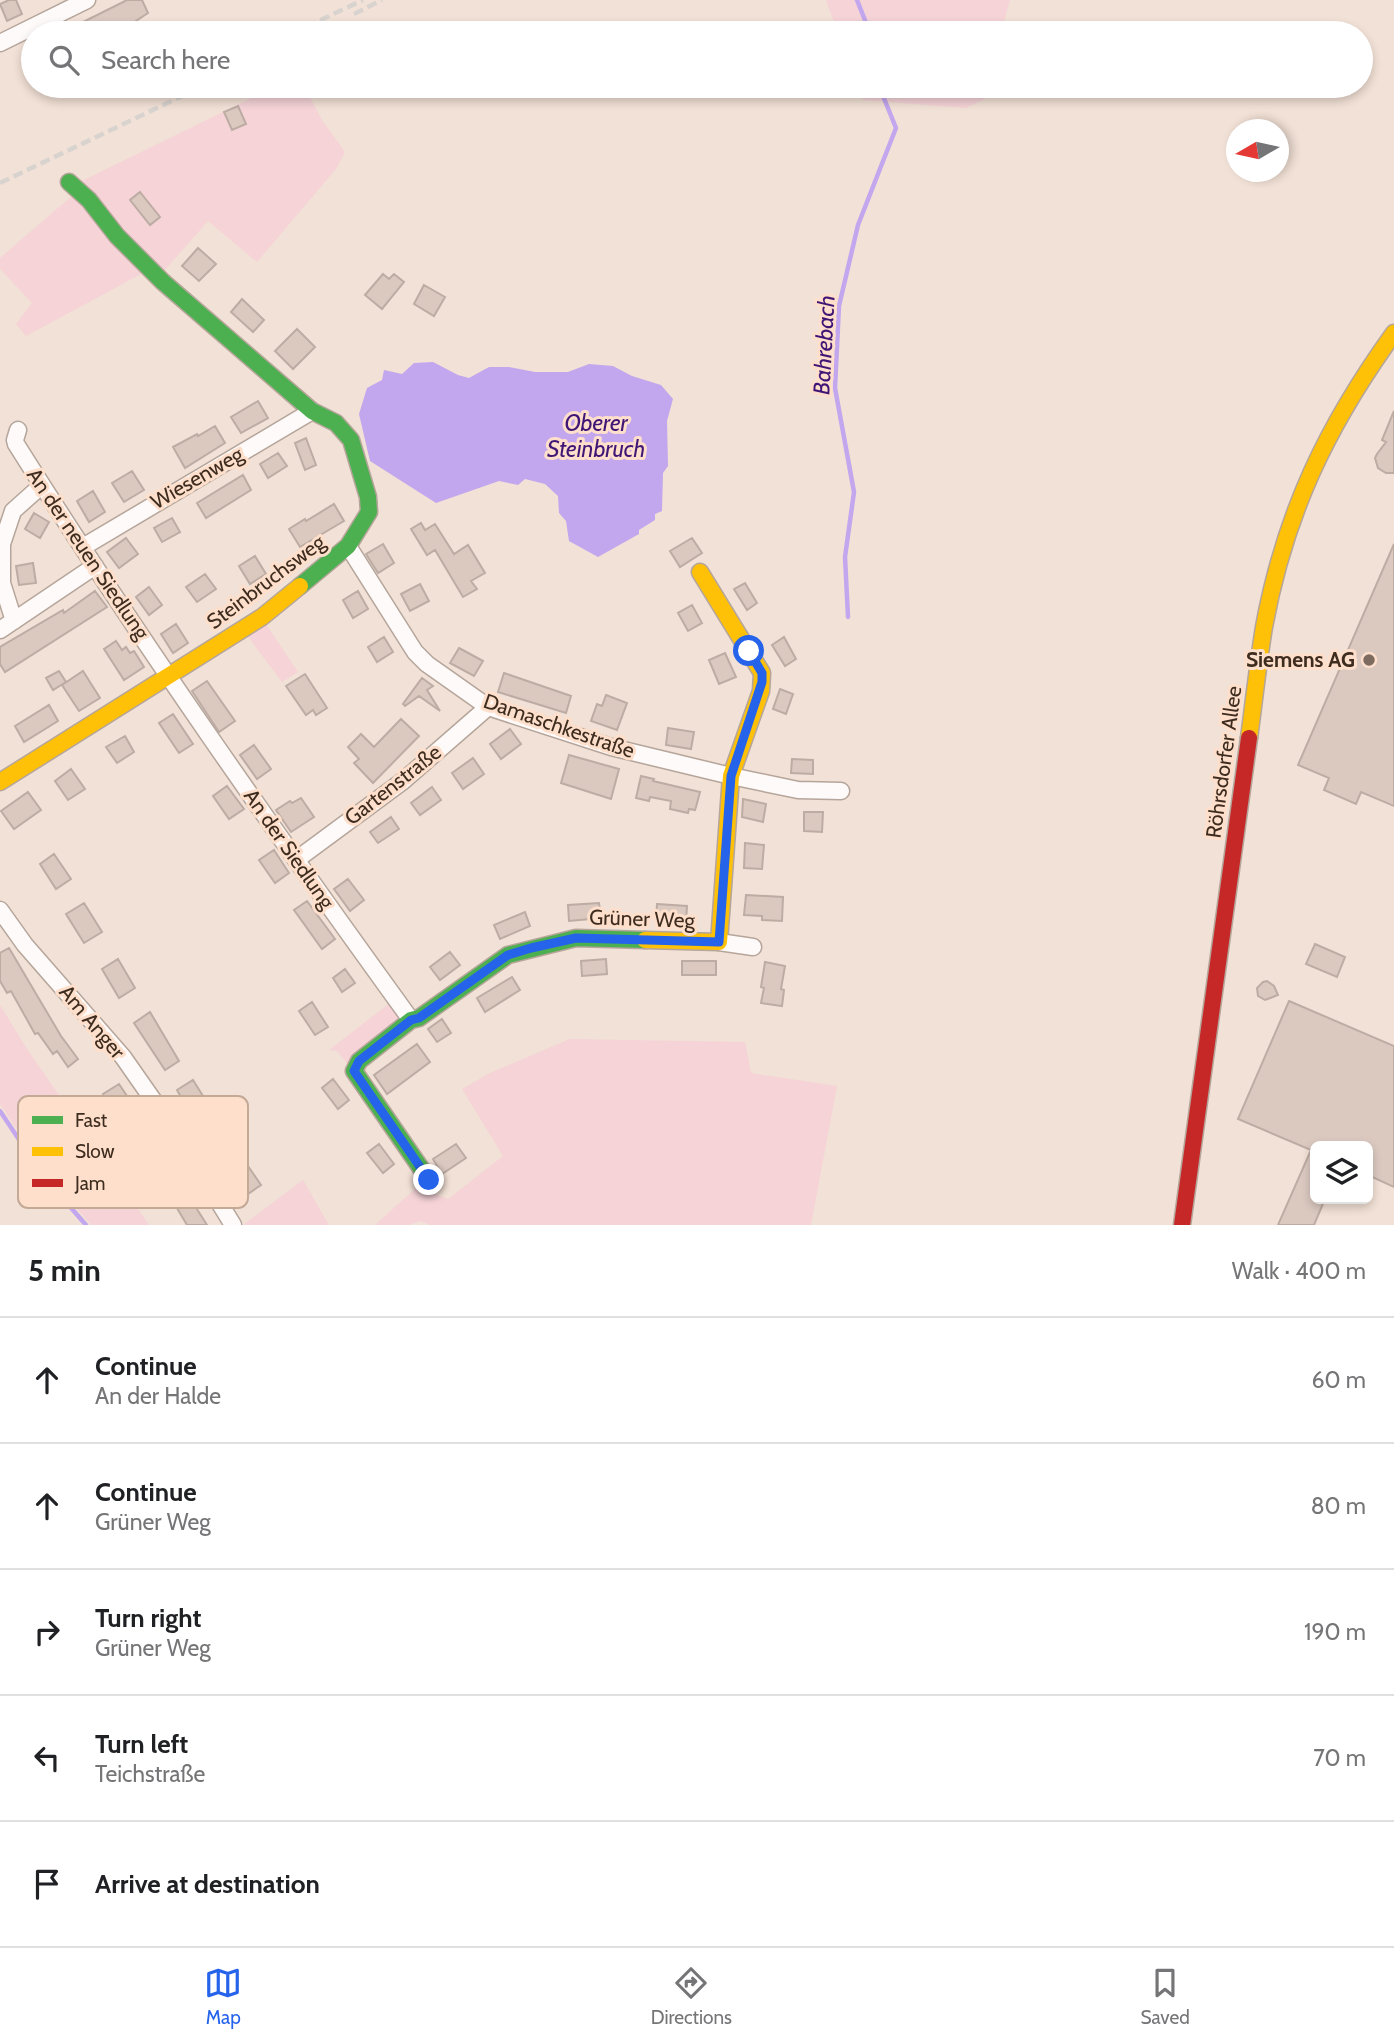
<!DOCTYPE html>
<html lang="en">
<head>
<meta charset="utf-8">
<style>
  body { margin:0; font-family:Cabin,sans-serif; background:#f6f6f6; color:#202124 }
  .controls { position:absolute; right:21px; bottom:21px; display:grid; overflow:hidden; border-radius:10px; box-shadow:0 4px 10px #0003 }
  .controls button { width:63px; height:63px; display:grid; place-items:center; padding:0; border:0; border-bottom:2px solid #e0e0e0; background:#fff; color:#202124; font:35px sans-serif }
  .compass { position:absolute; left:1226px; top:119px; width:63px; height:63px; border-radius:50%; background:#fff; box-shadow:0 4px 10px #0003; rotate:261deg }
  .stop { position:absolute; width:21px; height:21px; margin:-16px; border:5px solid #2563eb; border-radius:50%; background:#fff }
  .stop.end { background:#2563eb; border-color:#fff; box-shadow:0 2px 7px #0008 }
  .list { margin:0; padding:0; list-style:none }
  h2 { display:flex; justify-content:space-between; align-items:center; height:91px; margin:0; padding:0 28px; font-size:30px }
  h2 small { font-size:23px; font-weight:400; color:#757577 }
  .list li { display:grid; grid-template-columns:46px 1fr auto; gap:21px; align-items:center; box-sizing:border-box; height:126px; padding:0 28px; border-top:2px solid #e0e0e0 }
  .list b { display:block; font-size:26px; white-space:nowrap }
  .list p { margin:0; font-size:23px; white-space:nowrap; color:#757577 }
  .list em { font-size:23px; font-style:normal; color:#757577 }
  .icon { flex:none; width:38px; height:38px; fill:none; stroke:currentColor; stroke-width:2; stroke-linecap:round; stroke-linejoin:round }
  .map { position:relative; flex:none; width:1394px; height:1225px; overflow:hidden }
  .search { position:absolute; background:#fff; box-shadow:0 4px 10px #0003; left:21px; right:21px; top:21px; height:77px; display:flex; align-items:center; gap:18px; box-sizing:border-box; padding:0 24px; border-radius:38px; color:#757577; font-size:26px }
  .sheet { height:721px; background:#fff }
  nav { display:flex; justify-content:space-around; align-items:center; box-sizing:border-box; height:98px; border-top:2px solid #e0e0e0; background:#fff; font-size:19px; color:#757577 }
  nav a { display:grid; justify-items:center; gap:4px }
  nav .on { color:#2563eb }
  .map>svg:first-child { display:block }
  .green { fill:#f5d3d7 }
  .water { fill:#c2a6ee }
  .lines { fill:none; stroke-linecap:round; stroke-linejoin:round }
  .stream { stroke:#c2a6ee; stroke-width:4.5 }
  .building { fill:#dbc9c0; stroke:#bdaca4; stroke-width:2 }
  .street-casing { stroke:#b5a59a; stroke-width:19 }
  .fast-casing { stroke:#b5a59a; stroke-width:19 }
  .slow-casing { stroke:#b5a59a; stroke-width:19 }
  .jam-casing { stroke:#b5a59a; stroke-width:19 }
  .street { stroke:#fdfaf9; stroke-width:16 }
  .fast { stroke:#4caf50; stroke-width:16 }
  .slow { stroke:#ffc107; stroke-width:16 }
  .jam { stroke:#c62828; stroke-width:16 }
  .rail { stroke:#d8d3ce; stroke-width:4.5; stroke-dasharray:10 5; stroke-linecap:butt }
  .route { stroke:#2563eb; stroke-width:9 }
  .poi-dot { fill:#7d6b5f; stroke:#fddfcb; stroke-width:2.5 }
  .labels { text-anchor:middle; stroke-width:6; stroke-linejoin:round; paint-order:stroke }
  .street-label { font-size:21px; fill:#3e2c1f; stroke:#fddfcb }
  .poi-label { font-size:21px; font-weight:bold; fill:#3e2c1f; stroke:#fddfcb; text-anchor:end }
  .water-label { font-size:23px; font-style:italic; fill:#3f1576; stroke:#fddfcb }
  .key { fill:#fddfcb; stroke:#c4a997; stroke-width:2 }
  .key-label { font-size:19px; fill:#3e2c1f }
</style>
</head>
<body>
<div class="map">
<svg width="1394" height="1225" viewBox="0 0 1394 1225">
  <rect width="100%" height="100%" fill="#f2e1d6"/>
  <path class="green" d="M826 0H1010L1001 33H838Z
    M276 86H304L322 120 345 152 336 169 257 262 208 221 164 271 156 266 26 336 16 324 32 303 0 269V258L73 195 80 182Z
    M858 86H989L985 99 966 108 863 100Z
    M264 621 298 672 282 682 246 634Z
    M395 999 411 1020 354 1071 337 1051 329 1050Z
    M0 1005 27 1049 149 1225H91L46 1173 0 1104Z
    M570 1039 745 1042 751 1073 837 1086 811 1225H430L420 1221 409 1225H375L417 1187 448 1199 503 1156 462 1089 490 1073Z
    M303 1180 329 1225H243Z"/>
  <path class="water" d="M433 362 458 375 469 378 489 367H509L535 372H568L589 364 613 366 632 376 661 385 673 399 667 421 668 466 663 473 662 511 655 514V520L639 530V534L598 557 569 541 566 521 559 513 558 496 545 484 525 479 518 485 499 481 436 503 370 461 359 414 367 388 382 380 384 370 402 374 414 363Z"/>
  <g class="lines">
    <path class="stream" d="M857 0 870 33
      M848 617 845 557 854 492 835 388 839 306 858 225 896 128 879 86
      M0 1111 44 1177 86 1225"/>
  </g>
  <path class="building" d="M9 0H16L22 14 7 21 0 4Z
    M127 0H142L148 13 130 25 135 33H121L118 27 107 33H83L79 24Z
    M238 106 246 124 232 130 224 112Z
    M140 192 160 217 150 225 130 200Z
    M198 248 216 264 199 281 182 266Z
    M383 274 389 279 394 274 404 282 382 309 365 295Z
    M424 285 445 297 434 316 414 304Z
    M242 299 264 320 253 332 231 312Z
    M297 329 315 347 293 369 275 351Z
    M258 401 268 418 241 433 231 417Z
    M1394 411V473H1386L1378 468 1375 458 1377 454 1386 442 1382 440Z
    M215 426 225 443 185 468 173 447 197 434 198 436Z
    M306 438 316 465 305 470 295 443Z
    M278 453 287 466 268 478 260 464Z
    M132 471 144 490 124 502 112 483Z
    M243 475 251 490 206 518 197 503Z
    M93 491 105 512 89 522 77 501Z
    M334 504 344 521 300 547 289 529 305 519 306 521Z
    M34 513 49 522 40 538 25 529Z
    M172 518 180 532 162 542 154 528Z
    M421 523 425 530 435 524 454 554 468 545 485 573 471 581 477 589 463 597 435 550 427 555 411 529Z
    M126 538 138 554 119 568 107 552Z
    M692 538 702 553 680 567 670 551Z
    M383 544 394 563 378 573 366 554Z
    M1394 544V806L1361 792 1356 804 1324 790 1329 778 1298 765Z
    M255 556 266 574 250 584 239 566Z
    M33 563 36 583 19 585 16 566Z
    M205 574 216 589 197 602 186 587Z
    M745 583 757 603 747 610 734 589Z
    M420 584 429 601 410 611 401 594Z
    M149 587 162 605 149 615 136 597Z
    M95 591 107 607 5 672 0 664V647L63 610 64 613Z
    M358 591 368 609 353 618 343 600Z
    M692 605 702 623 688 631 678 613Z
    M176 624 188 643 173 653 161 634Z
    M384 637 393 652 377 662 368 647Z
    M784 637 796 659 785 666 772 645Z
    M116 641 122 650 126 647 130 653 134 651 144 667 124 680 104 649Z
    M459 648 483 661 474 676 450 663Z
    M725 653 736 677 719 684 709 660Z
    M59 671 66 682 53 690 46 678Z
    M83 671 100 698 79 711 62 685Z
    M504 673 571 696 566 713 498 692Z
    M305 674 327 708 316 715 313 710 306 715 286 686Z
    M422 678 433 686 427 690 440 711 419 696 405 706 403 704Z
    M207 681 235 721 219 732 192 691Z
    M780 689 793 694 786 714 773 709Z
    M606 695 627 703 617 730 591 721 597 704 602 706Z
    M49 705 58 721 24 742 15 726Z
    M173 714 193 744 179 753 159 723Z
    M401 719 419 736 373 783 354 763 359 759 348 747 361 734 374 747Z
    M668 728 694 732 691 749 666 745Z
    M510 729 521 744 501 759 490 744Z
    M125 736 134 752 117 763 106 747Z
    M254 745 271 769 257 779 240 755Z
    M569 755 619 769 611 799 561 783Z
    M473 758 484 774 463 789 452 773Z
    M792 759 813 760V774L791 773Z
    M71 769 85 789 68 800 55 781Z
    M641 776 654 779 653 781 700 792 696 807 695 810 689 809 688 813 670 809 671 801 650 797 649 801 636 798Z
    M227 786 244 809 229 819 213 796Z
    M432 787 441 800 420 815 411 803Z
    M28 792 41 810 14 829 1 811Z
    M301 798 314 817 291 832 276 810 290 801 292 803Z
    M743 799 766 804 763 822 742 817Z
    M804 812H823L822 832 804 831Z
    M391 817 399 829 378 843 370 832Z
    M745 843 764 845 762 869 744 868Z
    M274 850 289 873 275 883 259 860Z
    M54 854 71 879 56 889 40 864Z
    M348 879 364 900 350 911 334 889Z
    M746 895 783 897 782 921 762 920V916L744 915Z
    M307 901 335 939 322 949 294 910Z
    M84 903 102 932 84 943 66 914Z
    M599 903 601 918 569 921 568 905Z
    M657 904 687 906 686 922 656 920Z
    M525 912 530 926 500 939 494 925Z
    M1315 944 1345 957 1337 977 1306 964Z
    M9 948 61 1036 78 1059 68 1067 57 1051 53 1054 38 1033 35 1034 11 991 7 993 0 981V953Z
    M450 952 460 965 440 980 430 967Z
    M118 959 135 988 119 998 102 969Z
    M606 959 607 974 582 976 581 961Z
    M682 961H716V975H682Z
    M765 962 785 966 781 989 784 990 782 1006 761 1003 764 988 761 987Z
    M345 969 355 983 342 992 333 978Z
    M512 977 520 990 485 1012 477 998Z
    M1267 981 1274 986 1278 995 1265 1000 1258 996 1257 988 1263 982Z
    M1289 1001 1394 1046V1187L1368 1175V1146H1315V1199H1325L1314 1225H1278L1311 1150 1238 1119Z
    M312 1002 328 1027 315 1035 299 1011Z
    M150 1012 179 1061 165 1070 134 1023Z
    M442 1019 451 1033 437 1042 428 1029Z
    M417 1044 430 1062 387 1094 374 1075Z
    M333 1079 349 1100 338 1109 322 1088Z
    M193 1080 203 1096 187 1107 177 1090Z
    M119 1084 131 1102 115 1113 103 1094Z
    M229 1138 261 1185 245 1196 214 1147Z
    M379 1144 394 1164 383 1173 367 1153Z
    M456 1144 466 1158 442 1174 433 1159Z
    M174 1173 193 1207 195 1206 207 1225H187L161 1181Z"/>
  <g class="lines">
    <g class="street-casing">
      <path id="street" d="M0 43 87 0
        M18 430 15 440 16 444C140 641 275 832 411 1020
        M348 546 415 652 427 664 488 707 611 747 731 776 798 790 841 791
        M83 547 312 411
        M14 621 2 583V544L13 511 42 485
        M0 630 95 566
        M296 860 403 781 488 707
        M0 910 25 945 123 1057 179 1137 233 1225
        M719 942 753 947
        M179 1137 232 1111"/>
    </g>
    <g class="fast-casing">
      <path id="fast" d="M69 182 89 200 117 236 163 282 312 411 336 423 351 440 368 497 369 512 348 546 300 586
        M429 1180 354 1071 359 1061 411 1020 419 1018 508 955 576 938 645 940"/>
    </g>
    <g class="slow-casing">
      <path id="slow" d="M1249 738C1254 701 1258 664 1264 627 1285 513 1327 426 1394 333
        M0 782 262 617 300 586
        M645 940 719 942 731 776 761 691 762 673 700 572"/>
    </g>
    <g class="jam-casing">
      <path id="jam" d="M1182 1225 1249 738"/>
    </g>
    <use href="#street" class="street"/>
    <use href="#fast" class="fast"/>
    <use href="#slow" class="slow"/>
    <use href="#jam" class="jam"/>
    <path class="rail" d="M354 14 382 0
      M293 33 363 0
      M0 183 203 86"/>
  </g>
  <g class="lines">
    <path class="route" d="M429 1180 354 1071 359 1061 411 1020 419 1018 508 955 531 948 576 938 719 942 731 776 762 682V673L749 651"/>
  </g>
  <circle class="poi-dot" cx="1369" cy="660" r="7"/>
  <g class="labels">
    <g class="street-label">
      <text transform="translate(197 478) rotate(-30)" y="7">Wiesenweg</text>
      <text transform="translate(88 554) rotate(56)" y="7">An der neuen Siedlung</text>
      <text transform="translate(266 582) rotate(-37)" y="7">Steinbruchsweg</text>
      <text transform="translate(559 726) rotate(19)" y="7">Damaschkestraße</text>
      <text transform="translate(1224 762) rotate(-82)" y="7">Röhrsdorfer Allee</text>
      <text transform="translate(393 785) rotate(-38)" y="7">Gartenstraße</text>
      <text transform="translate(289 849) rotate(55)" y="7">An der Siedlung</text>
      <text transform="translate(642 919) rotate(2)" y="7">Grüner Weg</text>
      <text transform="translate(92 1022) rotate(50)" y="7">Am Anger</text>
    </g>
    <g class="poi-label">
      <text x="1355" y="667">Siemens AG</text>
    </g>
    <g class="water-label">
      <text transform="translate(824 345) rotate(-87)" y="8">Bahrebach</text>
      <text x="596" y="431">Oberer<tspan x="596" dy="26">Steinbruch</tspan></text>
    </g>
  </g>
  <rect x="18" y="1096" width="230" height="112" rx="10" class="key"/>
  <rect x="32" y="1116" width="31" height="8" fill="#4caf50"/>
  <rect x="32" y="1147" width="31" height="9" fill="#ffc107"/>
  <rect x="32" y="1179" width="31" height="8" fill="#c62828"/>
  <g class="key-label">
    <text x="75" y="1127">Fast</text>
    <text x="75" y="1158">Slow</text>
    <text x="75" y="1190">Jam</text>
  </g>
</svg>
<div class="controls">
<button><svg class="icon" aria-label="layers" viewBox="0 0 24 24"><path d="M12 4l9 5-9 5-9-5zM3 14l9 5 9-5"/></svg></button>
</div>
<svg class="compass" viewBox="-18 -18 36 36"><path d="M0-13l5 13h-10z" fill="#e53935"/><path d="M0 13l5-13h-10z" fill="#757577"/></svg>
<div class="stop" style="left:749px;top:651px"></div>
<div class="stop end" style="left:429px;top:1180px"></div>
<div class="search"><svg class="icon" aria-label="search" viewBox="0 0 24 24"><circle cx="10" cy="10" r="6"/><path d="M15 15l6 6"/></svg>Search here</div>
</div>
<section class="sheet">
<h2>5 min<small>Walk · 400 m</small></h2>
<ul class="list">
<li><svg class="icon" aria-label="ahead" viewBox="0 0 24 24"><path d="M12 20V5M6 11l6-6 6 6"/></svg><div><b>Continue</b><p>An der Halde</p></div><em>60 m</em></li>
<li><svg class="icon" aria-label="ahead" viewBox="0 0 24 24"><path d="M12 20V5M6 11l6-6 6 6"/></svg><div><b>Continue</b><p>Grüner Weg</p></div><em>80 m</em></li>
<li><svg class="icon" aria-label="right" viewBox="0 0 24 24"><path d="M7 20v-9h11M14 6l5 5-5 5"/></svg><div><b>Turn right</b><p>Grüner Weg</p></div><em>190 m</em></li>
<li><svg class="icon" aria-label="left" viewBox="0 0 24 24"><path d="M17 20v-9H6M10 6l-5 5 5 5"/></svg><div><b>Turn left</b><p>Teichstraße</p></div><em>70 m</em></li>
<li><svg class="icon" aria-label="arrive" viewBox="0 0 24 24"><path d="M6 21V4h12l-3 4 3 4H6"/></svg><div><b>Arrive at destination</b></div></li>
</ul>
</section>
<nav>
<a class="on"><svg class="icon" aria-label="map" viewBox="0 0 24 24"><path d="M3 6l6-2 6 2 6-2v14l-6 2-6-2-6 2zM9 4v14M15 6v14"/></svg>Map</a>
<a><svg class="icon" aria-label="directions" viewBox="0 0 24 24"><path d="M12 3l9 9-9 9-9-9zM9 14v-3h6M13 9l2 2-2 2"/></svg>Directions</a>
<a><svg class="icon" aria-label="saved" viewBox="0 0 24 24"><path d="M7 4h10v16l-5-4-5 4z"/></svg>Saved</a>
</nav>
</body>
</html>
